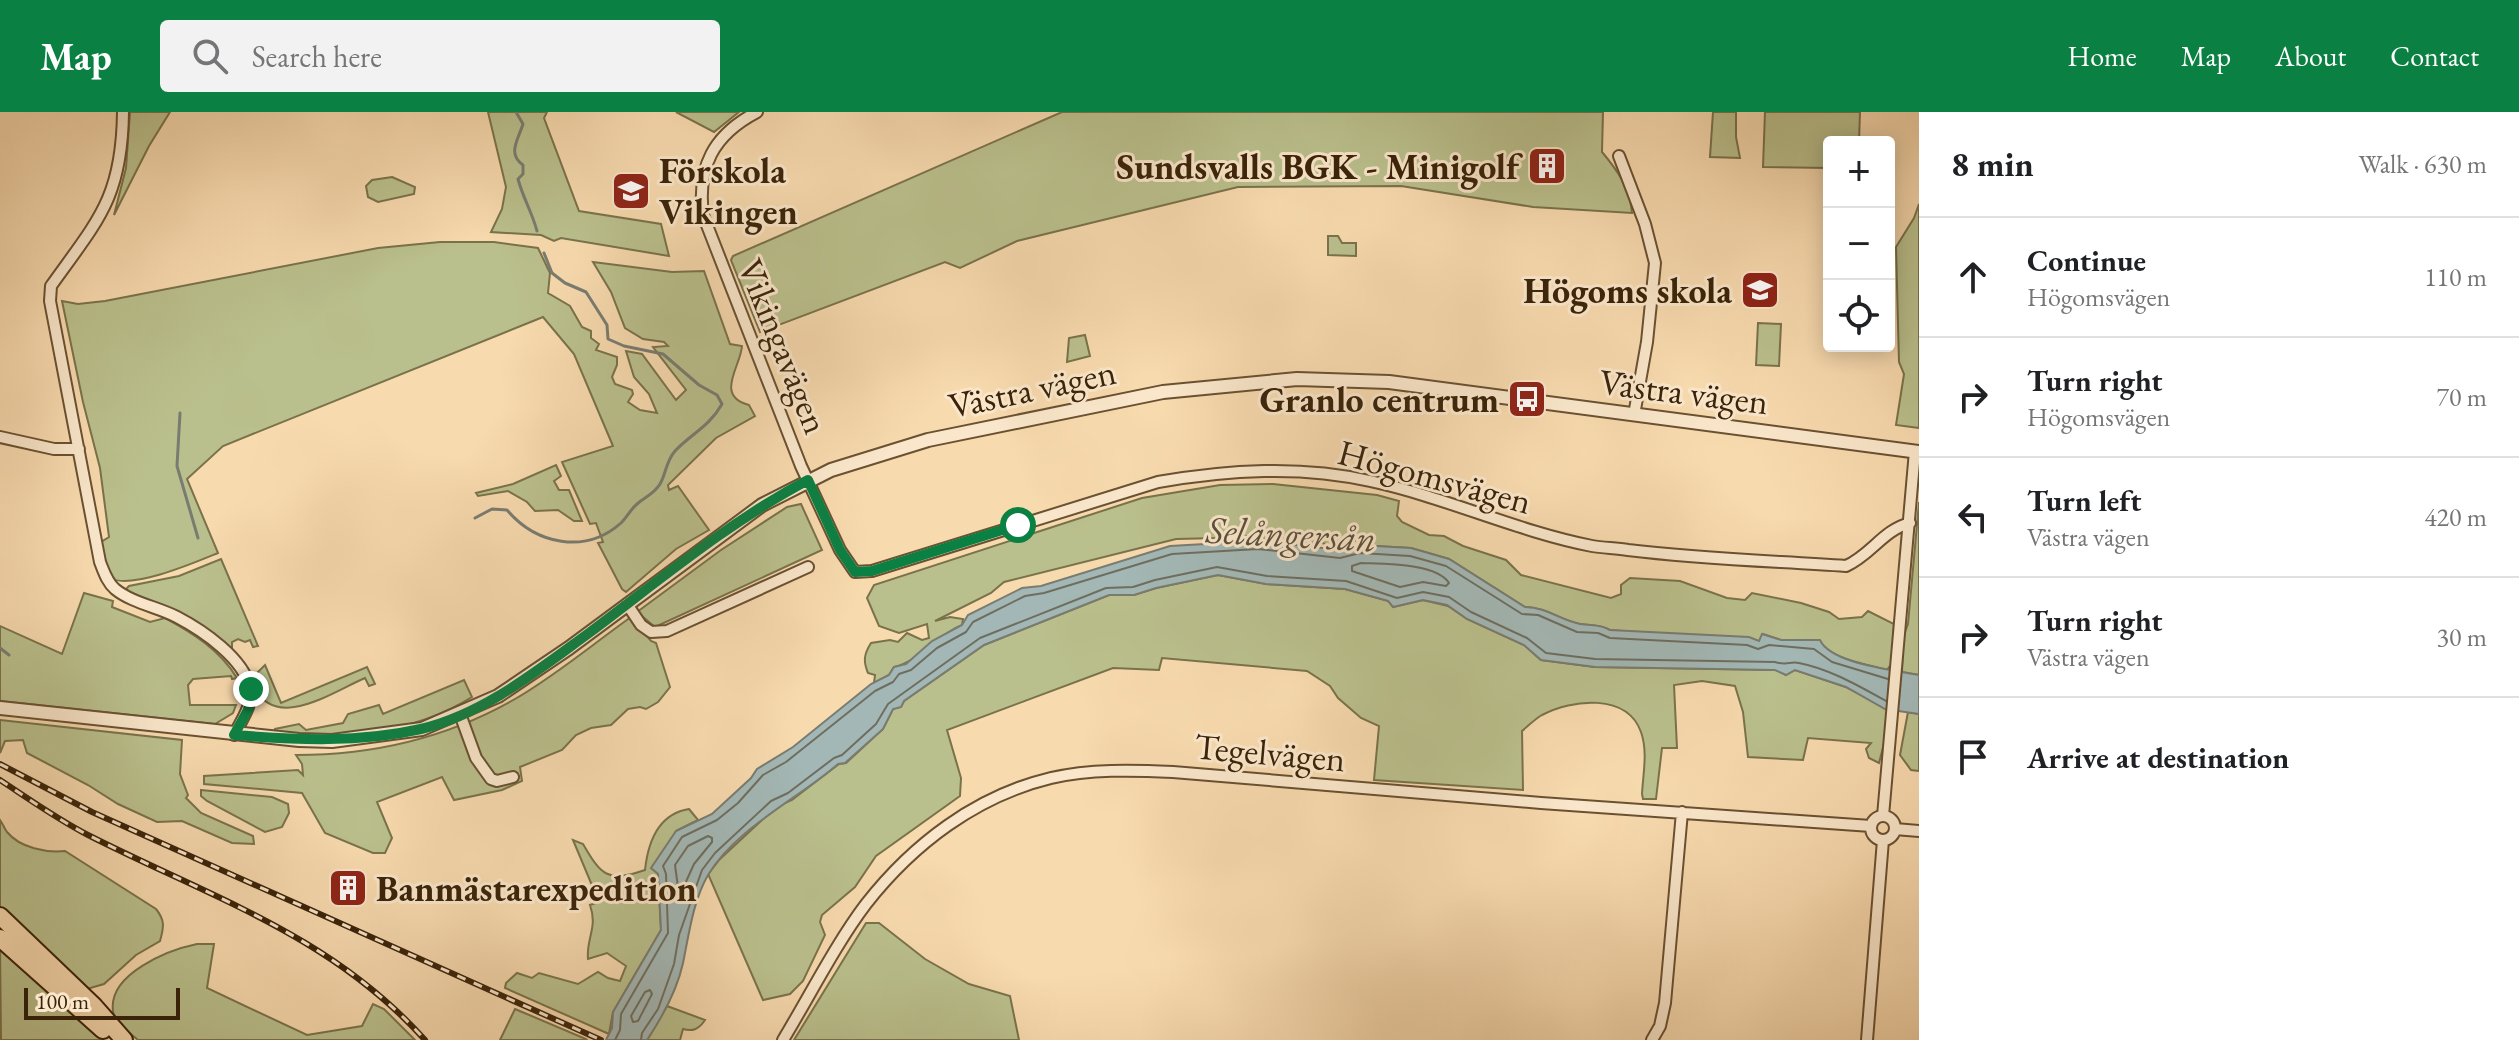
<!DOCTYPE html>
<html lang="en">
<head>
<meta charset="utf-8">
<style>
  body { margin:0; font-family:"EB Garamond",serif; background:#f2f2f2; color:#202124 }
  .controls { position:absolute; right:24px; top:24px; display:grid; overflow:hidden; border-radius:8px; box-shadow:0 4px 20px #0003 }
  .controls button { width:72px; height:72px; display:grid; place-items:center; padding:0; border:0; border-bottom:2px solid #e0e0e0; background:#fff; color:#202124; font:40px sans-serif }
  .scale { position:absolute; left:24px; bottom:20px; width:156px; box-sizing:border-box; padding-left:8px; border:4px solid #3a2309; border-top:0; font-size:22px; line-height:28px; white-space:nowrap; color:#3a2309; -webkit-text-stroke:6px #fae7cb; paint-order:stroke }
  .stop { position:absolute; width:24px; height:24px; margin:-18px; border:6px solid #0b8043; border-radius:50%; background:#fff }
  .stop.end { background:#0b8043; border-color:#fff; box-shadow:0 2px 8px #0008 }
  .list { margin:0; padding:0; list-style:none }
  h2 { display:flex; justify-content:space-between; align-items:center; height:104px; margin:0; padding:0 32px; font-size:34px }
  h2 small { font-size:26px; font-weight:400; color:#757577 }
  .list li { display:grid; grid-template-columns:52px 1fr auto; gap:24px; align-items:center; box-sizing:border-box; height:120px; padding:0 32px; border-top:2px solid #e0e0e0 }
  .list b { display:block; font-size:30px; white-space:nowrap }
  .list p { margin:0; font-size:26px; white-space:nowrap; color:#757577 }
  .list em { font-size:26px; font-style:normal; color:#757577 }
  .icon { flex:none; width:44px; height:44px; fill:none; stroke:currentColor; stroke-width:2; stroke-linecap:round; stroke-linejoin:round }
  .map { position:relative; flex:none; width:1919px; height:928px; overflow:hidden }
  header { display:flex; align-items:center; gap:48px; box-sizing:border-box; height:112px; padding:0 40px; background:#0b8043; color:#fff }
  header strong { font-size:38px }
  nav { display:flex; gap:44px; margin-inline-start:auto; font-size:28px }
  .search { width:560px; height:72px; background:#f2f2f2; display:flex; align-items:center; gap:20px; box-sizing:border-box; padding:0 28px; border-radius:8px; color:#757577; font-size:30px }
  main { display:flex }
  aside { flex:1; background:#fff }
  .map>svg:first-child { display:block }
  .green { fill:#bac08d; stroke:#7a724b; stroke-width:2 }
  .water { fill:#a3b8b6; stroke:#797c71; stroke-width:2 }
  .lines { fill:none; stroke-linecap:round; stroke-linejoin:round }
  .shore { stroke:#6e6e60; stroke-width:2 }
  .stream { stroke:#797c71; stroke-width:3 }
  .minor-casing { stroke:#6a5132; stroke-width:14 }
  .tertiary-casing { stroke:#6a5132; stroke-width:16 }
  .primary-casing { stroke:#3a2309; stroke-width:20 }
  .minor { stroke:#fae7cb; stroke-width:10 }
  .tertiary { stroke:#fae7cb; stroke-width:12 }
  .primary { stroke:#f8daaf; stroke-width:16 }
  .rail-casing { stroke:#3a2309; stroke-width:6 }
  .rail { stroke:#fae7cb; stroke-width:3; stroke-dasharray:9; stroke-linecap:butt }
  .route { stroke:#0b8043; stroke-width:10 }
  .labels { text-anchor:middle; stroke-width:6; stroke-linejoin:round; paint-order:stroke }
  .poi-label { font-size:36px; font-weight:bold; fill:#3a2309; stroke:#fae7cb; text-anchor:end }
  .street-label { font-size:36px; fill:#3a2309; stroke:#fae7cb }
  .water-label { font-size:38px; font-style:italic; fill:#5a503d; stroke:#fae7cb }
</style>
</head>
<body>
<header>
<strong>Map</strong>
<div class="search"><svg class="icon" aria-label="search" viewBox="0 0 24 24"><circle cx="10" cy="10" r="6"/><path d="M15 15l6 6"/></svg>Search here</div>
<nav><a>Home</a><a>Map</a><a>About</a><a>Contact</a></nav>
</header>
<main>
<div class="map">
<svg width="1919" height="928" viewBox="0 0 1919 928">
  <rect width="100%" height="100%" fill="#f8daaf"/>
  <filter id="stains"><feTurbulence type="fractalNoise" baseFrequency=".0025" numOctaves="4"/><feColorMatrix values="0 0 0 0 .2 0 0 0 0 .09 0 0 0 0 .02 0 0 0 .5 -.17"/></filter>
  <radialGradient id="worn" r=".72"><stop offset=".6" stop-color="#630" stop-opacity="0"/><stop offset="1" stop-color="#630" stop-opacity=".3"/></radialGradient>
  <path class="green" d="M130 0H170L149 34 114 103 126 56Z
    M488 0H547L544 6 579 99 661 112 669 144 561 126 554 129 541 123 491 120 502 97 506 75Z
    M676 0H739L714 20Z
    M1062 0H1603L1602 40C1618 59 1630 76 1632 101L1533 95 1401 74 1238 75 1017 129 960 156 945 150 760 220 731 148 733 144Z
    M1713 0H1736V25L1740 46 1710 45Z
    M1765 0H1860L1859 30H1829V56L1763 55Z
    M392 65 415 75 414 82 378 90 368 85 366 74 372 68Z
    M1919 92V316L1896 313 1904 262 1899 250 1896 135 1914 106Z
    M1328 124H1338L1342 131H1356V144L1328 143Z
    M440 130H494L538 136 550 161 548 181 570 194 582 215 591 219V226L599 232 596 238 617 245V253L612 265 615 272 632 278 633 282 628 290 640 298 657 301 649 282 634 265 626 239 642 242 676 288 686 278 653 235 668 234 664 230 643 227 625 216 611 180 593 150 672 160 704 159 730 232 742 234C741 254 714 284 749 293L755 304 716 326 668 373 669 378 678 374 709 418 676 437 626 480 622 477 598 431 603 430 596 411 590 412 562 350 613 334 574 242 543 205 223 334 187 367 218 441C196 450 131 478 110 466L101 430 109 425 100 356 83 290 62 189 78 192 105 189 378 136Z
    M1758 211 1781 212 1779 254 1756 253Z
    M1085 223 1090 244 1067 250 1069 226Z
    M556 353 561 364 554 369 559 378H569L582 409H574L558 398 535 399 527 390 508 379 478 384 476 381 513 372Z
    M1273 372 1377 383 1399 389 1397 404 1402 410 1429 423 1444 424 1463 434 1506 448 1521 463 1611 486 1621 482V473L1630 466 1680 469 1727 486 1745 488 1752 481 1801 491 1829 500 1839 507 1862 505 1868 499 1894 512 1892 551 1887 558C1867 552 1830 548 1819 528H1781L1763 522 1760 530 1610 518C1600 512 1591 514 1580 512 1560 508 1545 495 1525 495L1449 447 1411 436 1358 433V427L1341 436 1322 431 1285 430 1232 422 1219 426 1176 427 1004 470 991 481 935 509 950 505 963 507 962 513C937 523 920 549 894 555L889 563 874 571 875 563 868 561C863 549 864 542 871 531L890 528 898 530 907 521 922 528 929 526 927 512 899 521 879 514 867 486 874 473 1142 386 1220 373Z
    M1919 390V563L1902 560 1903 525 1908 512Z
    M801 392 822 438 655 515 637 500 721 438 787 395Z
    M221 447 258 534 253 535 250 528 245 530 238 527 232 530V536L226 535 124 479 129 474 179 464Z
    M1218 463 1266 472 1345 477 1389 489 1393 495 1423 488 1448 494 1467 507 1524 533 1541 548 1595 555 1776 558 1786 563 1795 558 1846 575 1888 597 1887 620 1879 651 1869 646 1866 637 1871 631 1808 626 1803 648 1748 645 1743 600 1735 574 1702 569 1674 573 1677 636H1662L1656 687H1643L1642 682C1643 662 1648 640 1641 620 1627 581 1572 587 1542 603 1535 607 1528 614 1522 619L1523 678 1374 668 1379 614 1361 606 1338 586 1330 574 1307 559 1162 546 1159 558 1113 556 947 618 961 666 960 684 876 744 855 775 822 803 820 810 825 823 803 869 790 882 763 888 708 762 720 747 776 695 792 688 839 652 846 651 883 617 893 597 901 595 904 589 984 533 1109 483H1134L1156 476Z
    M84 481 113 489 112 495 150 510 165 506C193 521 220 538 237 566L232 567 231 564 193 567 188 573 190 593H236L233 601 215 612 0 589V514L62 542Z
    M631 505 651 529 656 531 670 575 658 590 646 597 640 595 628 597 611 613 591 616 576 623 562 638 520 655 522 669 502 678 454 688 442 665 377 690 392 726 385 741H373L325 721 302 681 204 672V664L298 658 303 663 302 652 296 643C374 643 447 626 515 587 555 564 593 532 631 505Z
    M265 553 281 591 367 555 375 572 369 574 365 566C332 580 275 621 253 573L257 561Z
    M464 568 472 585C411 623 342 626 273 621L275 617 299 612 306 618 343 611 348 602 379 593 383 602Z
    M1908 600 1919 602V659L1911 658 1900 643Z
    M0 608 182 628 180 662 188 683 186 686 201 701 253 724 254 732 232 731 182 709 157 710 118 692 88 673 27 641 23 628 5 629 0 641Z
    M201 678 272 685 288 692 289 701 282 715 265 720 207 689 201 684Z
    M689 697 698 708 676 719 658 762 661 818 613 900 609 922 505 876 506 871 517 861 532 866 539 861 578 872 598 860 608 866 620 869 626 854 607 841 588 847C586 826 598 816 590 793L599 790 573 728 583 732C601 763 607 771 645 758 648 730 658 702 689 697Z
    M0 708C3 712 4 716 7 720 20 736 47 741 65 739L156 797C165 808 164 815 160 829L136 843 104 872 87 877 0 796Z
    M866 811H879L925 847 969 872 1010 884 1019 928H794Z
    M197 832H214L207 876 307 923 362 914 373 892 384 897 415 928H138C130 921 114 911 113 899 108 862 168 838 197 832Z
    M0 834 102 928H1Z
    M667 894 705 908C699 917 693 920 683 917L680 928H647Z
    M515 897 586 927 587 928H500Z"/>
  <path class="water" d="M1258 429 1341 438 1358 433 1411 436 1449 447 1525 495C1546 495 1560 508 1580 512 1592 514 1599 512 1610 518L1749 525 1759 529 1762 522 1781 528H1820C1831 552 1895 558 1919 563V602L1885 597 1846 575 1795 558 1786 563 1775 558 1595 555 1541 548 1524 533 1467 507 1447 493 1423 488 1393 495 1388 489 1345 477 1266 472 1218 463 1156 476 1134 483H1109L984 533 904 589 901 595 893 597 883 617 845 651 838 652C798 687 736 716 708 763 693 789 689 822 683 851 677 879 663 904 647 928H606L612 916 613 900 661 818 658 762 651 756 676 719 712 702 751 666 757 657 793 635 871 572 889 563 894 555 906 552 932 529 962 513 968 503 1022 476 1041 474 1170 434Z"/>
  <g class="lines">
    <path class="shore" d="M1361 451C1384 452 1436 451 1449 471L1446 474 1423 470 1400 475 1352 459V454Z
      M708 724 712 726V730L694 752 684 774 678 775 675 753 688 734Z
      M650 878 652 882 638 909 633 910 631 904 645 880Z
      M615 928 620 918 621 902 668 821 666 762 663 754 682 725 717 708 738 691 763 663 786 650 875 579 893 570 899 562 911 558 937 536 966 520 973 510 1025 484 1044 481 1172 442 1258 437 1340 446 1360 441 1410 444 1446 454 1522 502 1538 503 1577 520 1598 521 1610 526 1747 533 1758 537 1769 533 1814 537 1832 550 1888 567
      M641 928 642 921 658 897 674 852 679 823 702 758 715 741 771 689 788 681 834 646 842 643 876 612 888 592 980 526 1106 476 1133 475 1155 468 1217 455 1267 464 1346 469 1397 486 1423 480 1449 485 1471 500 1527 526 1546 541 1595 547 1775 550C1788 554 1789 549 1799 551 1830 557 1859 574 1886 589"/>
    <path class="stream" d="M516 0 523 12C518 28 507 42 523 53V62L518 67C523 86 532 100 537 119
      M180 301 177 354 198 426
      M475 406 492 397 507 398C536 432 585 443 621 411 627 405 631 397 637 392 645 385 654 382 660 372 666 362 666 349 675 339 691 322 710 314 722 292L717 283 699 273 663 242 624 234 608 227 607 213 586 180 565 171 552 161 544 141
      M0 536 9 543"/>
    <g class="minor-casing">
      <path id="minor" d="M123 0C122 86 98 108 51 174L50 189 100 450C104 460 107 470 115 477 132 491 158 495 177 505 202 518 245 547 250 577 253 593 241 609 234 623
        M757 0C713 23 697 55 703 103L801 354 840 438 855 460 872 459 1158 370C1228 358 1300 353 1370 369 1445 385 1516 419 1592 434 1603 436 1616 436 1628 438 1701 447 1773 449 1846 454 1871 443 1883 418 1910 411
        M1619 44 1645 112 1655 151 1647 230 1634 303
        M0 325 54 337H79
        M627 492 641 513 651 520 667 519 808 455
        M460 602 476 646 491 667 497 669 513 665
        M1871 716a12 12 0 1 1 24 0a12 12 0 1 1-24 0Z
        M1883 704 1915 339
        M1895 717 1919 719
        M783 928C809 885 837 830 866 792 913 732 976 684 1051 666 1090 657 1132 658 1173 660L1541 691 1871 714
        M1652 928 1660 914 1665 891 1682 700
        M1867 928 1883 728"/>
    </g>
    <g class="tertiary-casing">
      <path id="tertiary" d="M0 596 299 628 332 629 422 617 498 584 569 536 762 393 831 358 928 328 1163 280 1297 267 1389 270 1919 340"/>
    </g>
    <g class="primary-casing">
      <path id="primary" d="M0 804 94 894 124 928
        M0 826 103 918"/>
    </g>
    <use href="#minor" class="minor"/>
    <use href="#tertiary" class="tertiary"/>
    <use href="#primary" class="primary"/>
    <g class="rail-casing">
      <path id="rail" d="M0 652 92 700 601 928
        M0 668C29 687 57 707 88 723 210 785 331 823 425 928"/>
    </g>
    <use href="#rail" class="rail"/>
  </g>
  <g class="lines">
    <path class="route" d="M251 577 248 598 234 623C297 628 359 631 421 617 484 602 538 558 589 521 661 467 729 410 808 368L840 438 855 460 872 459 1018 413"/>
  </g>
  <defs>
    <g id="building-square" transform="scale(2)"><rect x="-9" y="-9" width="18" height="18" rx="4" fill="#8f2418" stroke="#fae7cb"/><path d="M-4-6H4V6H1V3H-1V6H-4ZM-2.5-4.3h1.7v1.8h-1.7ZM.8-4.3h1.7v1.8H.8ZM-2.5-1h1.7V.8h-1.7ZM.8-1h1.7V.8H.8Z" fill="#fff"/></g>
    <g id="school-square" transform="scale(2)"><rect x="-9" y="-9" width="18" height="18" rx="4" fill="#8f2418" stroke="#fae7cb"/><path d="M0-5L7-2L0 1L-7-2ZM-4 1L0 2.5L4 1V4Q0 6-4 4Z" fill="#fff"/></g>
    <g id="bus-square" transform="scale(2)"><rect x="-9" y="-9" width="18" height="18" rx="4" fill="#8f2418" stroke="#fae7cb"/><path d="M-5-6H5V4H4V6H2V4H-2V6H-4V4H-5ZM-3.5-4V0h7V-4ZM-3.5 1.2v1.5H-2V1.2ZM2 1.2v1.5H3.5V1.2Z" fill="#fff"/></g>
  </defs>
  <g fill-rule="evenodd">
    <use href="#building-square" x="1547" y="54"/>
    <use href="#school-square" x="631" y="79"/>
    <use href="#school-square" x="1760" y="178"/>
    <use href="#bus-square" x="1527" y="287"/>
    <use href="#building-square" x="348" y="776"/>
  </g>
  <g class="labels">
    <g class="poi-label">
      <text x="1519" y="67">Sundsvalls BGK - Minigolf</text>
      <text x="659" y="71" text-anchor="start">Förskola<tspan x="659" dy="41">Vikingen</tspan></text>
      <text x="1732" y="191">Högoms skola</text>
      <text x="1499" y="300">Granlo centrum</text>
      <text x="376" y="789" text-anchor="start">Banmästarexpedition</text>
    </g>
    <g class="street-label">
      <text transform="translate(784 234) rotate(68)" y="13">Vikingavägen</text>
      <text transform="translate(1032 276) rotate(-12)" y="13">Västra vägen</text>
      <text transform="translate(1684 279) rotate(7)" y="13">Västra vägen</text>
      <text transform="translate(1435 364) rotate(15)" y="13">Högomsvägen</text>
      <text transform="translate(1270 640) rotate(5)" y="13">Tegelvägen</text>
    </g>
    <g class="water-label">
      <text transform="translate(1291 422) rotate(3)" y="13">Selångersån</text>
    </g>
  </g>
  <rect width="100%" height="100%" filter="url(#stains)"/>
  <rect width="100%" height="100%" fill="url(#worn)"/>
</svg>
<div class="controls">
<button>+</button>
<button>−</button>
<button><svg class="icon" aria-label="locate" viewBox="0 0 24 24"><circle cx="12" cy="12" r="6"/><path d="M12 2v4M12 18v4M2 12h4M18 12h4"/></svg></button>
</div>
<div class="scale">100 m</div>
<div class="stop" style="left:1018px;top:413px"></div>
<div class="stop end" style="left:251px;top:577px"></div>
</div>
<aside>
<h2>8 min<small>Walk · 630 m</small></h2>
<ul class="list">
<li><svg class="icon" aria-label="ahead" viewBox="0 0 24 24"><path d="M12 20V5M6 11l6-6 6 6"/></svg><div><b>Continue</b><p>Högomsvägen</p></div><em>110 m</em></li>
<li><svg class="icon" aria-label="right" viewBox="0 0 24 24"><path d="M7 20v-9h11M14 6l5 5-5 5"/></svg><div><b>Turn right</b><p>Högomsvägen</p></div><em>70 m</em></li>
<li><svg class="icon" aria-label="left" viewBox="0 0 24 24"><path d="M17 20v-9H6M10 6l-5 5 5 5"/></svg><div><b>Turn left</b><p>Västra vägen</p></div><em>420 m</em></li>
<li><svg class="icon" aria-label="right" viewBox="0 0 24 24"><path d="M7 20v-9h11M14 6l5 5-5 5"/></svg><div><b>Turn right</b><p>Västra vägen</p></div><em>30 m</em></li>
<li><svg class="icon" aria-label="arrive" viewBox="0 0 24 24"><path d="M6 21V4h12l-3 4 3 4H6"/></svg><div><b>Arrive at destination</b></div></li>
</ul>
</aside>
</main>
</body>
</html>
